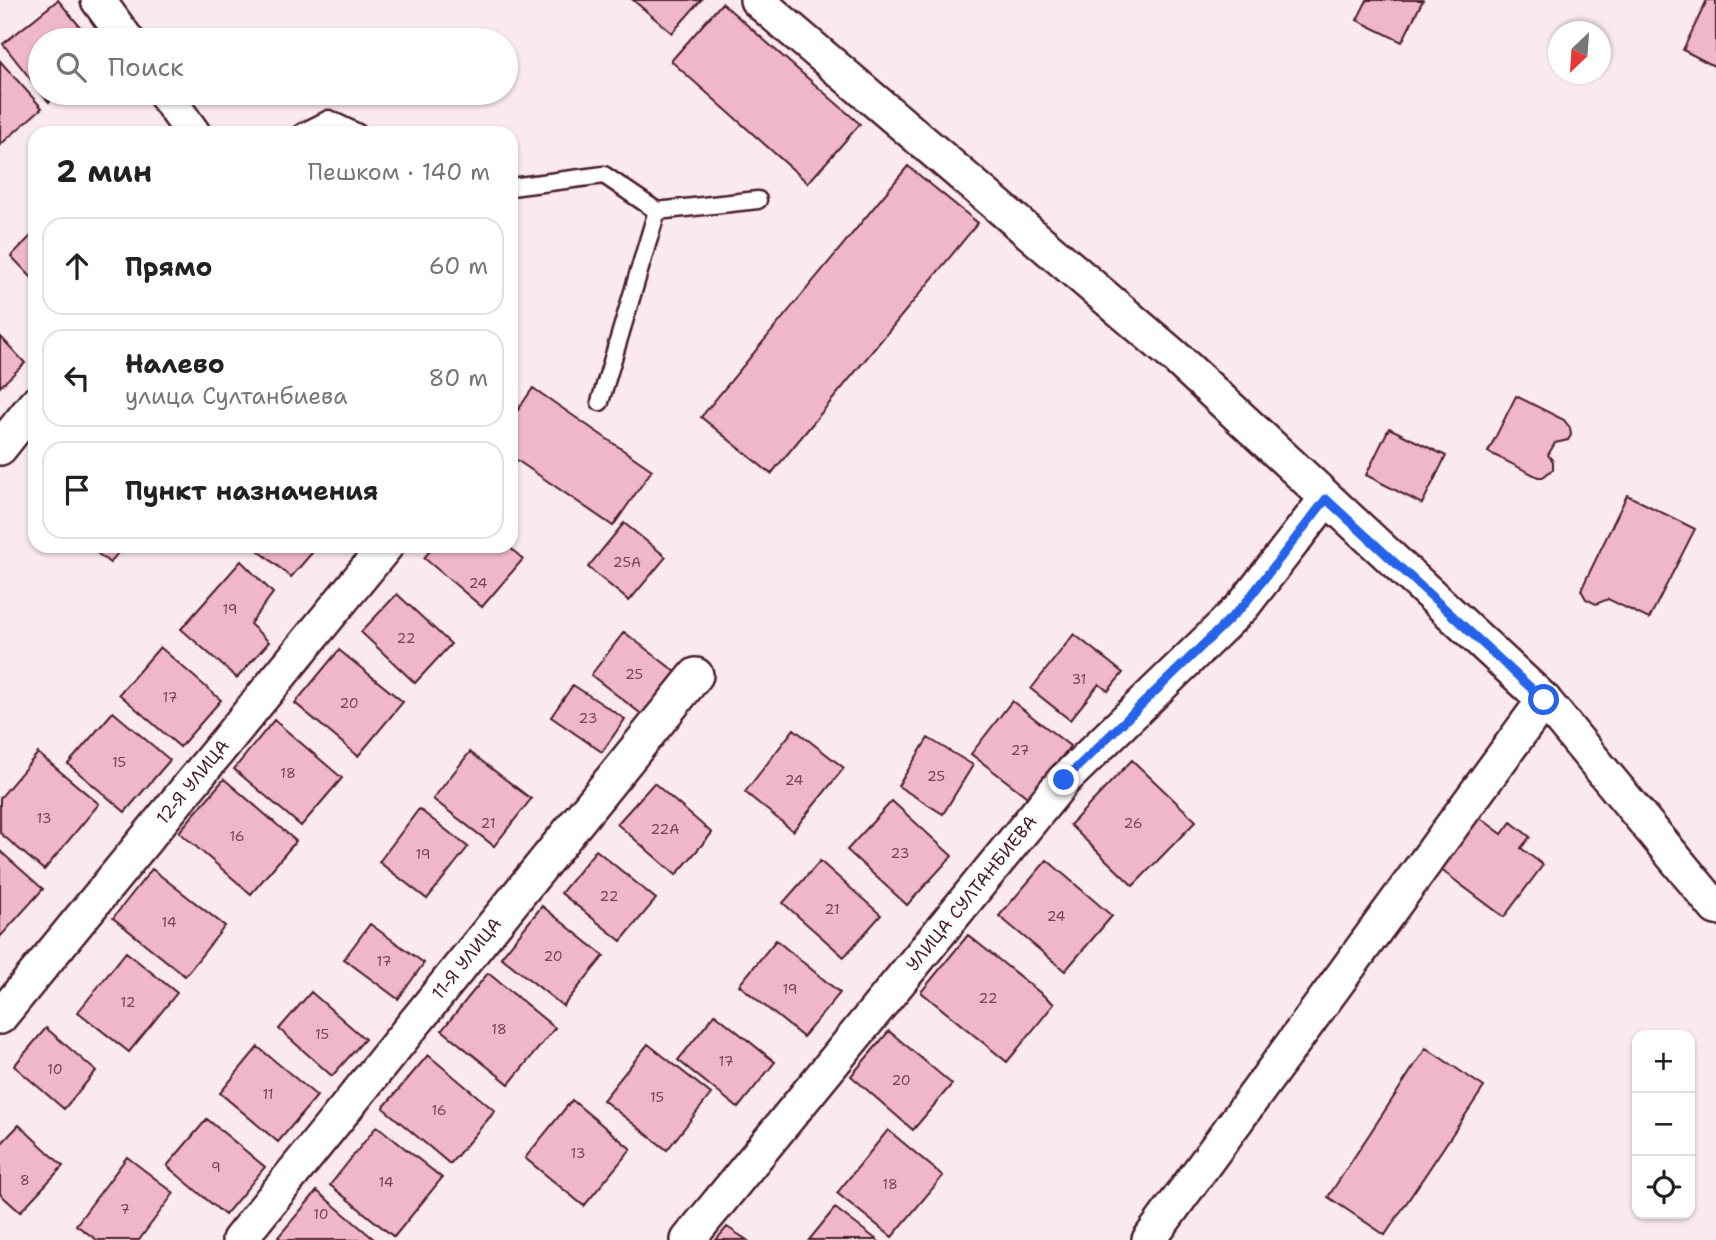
<!DOCTYPE html>
<html lang="ru">
<head>
<meta charset="utf-8">
<style>
  body { margin:0; font-family:"Shantell Sans",sans-serif; background:#f6f6f6; color:#222 }
  .controls { position:absolute; right:21px; bottom:21px; display:grid; overflow:hidden; border-radius:14px; box-shadow:0 2px 5px #0004 }
  .controls button { width:63px; height:63px; display:grid; place-items:center; padding:0; border:0; border-bottom:2px solid #e0e0e0; background:#fff; color:#222; font:35px sans-serif }
  .compass { position:absolute; left:1548px; top:21px; width:63px; height:63px; border-radius:50%; background:#fff; box-shadow:0 2px 5px #0004; rotate:205deg }
  .stop { position:absolute; width:21px; height:21px; margin:-16px; border:5px solid #2563eb; border-radius:50%; background:#fff }
  .stop.end { background:#2563eb; border-color:#fff; box-shadow:0 2px 7px #0008 }
  .list { margin:0; padding:0; list-style:none }
  h2 { display:flex; justify-content:space-between; align-items:center; height:91px; margin:0; padding:0 28px; font-size:30px }
  h2 small { font-size:23px; font-weight:400; color:#767676 }
  .list li { display:grid; grid-template-columns:46px 1fr auto; gap:21px; align-items:center; box-sizing:border-box; height:98px; margin:0 14px 14px; padding:0 14px; border:2px solid #e0e0e0; border-radius:21px }
  .list b { display:block; font-size:26px; white-space:nowrap }
  .list p { margin:0; font-size:23px; white-space:nowrap; color:#767676 }
  .list em { font-size:23px; font-style:normal; color:#767676 }
  .icon { flex:none; width:38px; height:38px; fill:none; stroke:currentColor; stroke-width:2; stroke-linecap:round; stroke-linejoin:round }
  .map { position:relative; flex:none; width:1716px; height:1240px; overflow:hidden }
  .search { position:absolute; background:#fff; box-shadow:0 2px 5px #0004; left:28px; top:28px; width:490px; height:77px; display:flex; align-items:center; gap:18px; box-sizing:border-box; padding:0 24px; border-radius:38px; color:#767676; font-size:26px }
  .panel { position:absolute; background:#fff; box-shadow:0 2px 5px #0004; left:28px; top:126px; width:490px; height:427px; border-radius:21px }
  .map>svg:first-child { display:block }
  .building { fill:#f0b7c8; stroke:#4a1f2b; stroke-width:2 }
  .lines { fill:none; stroke-linecap:round; stroke-linejoin:round }
  .lane-casing { stroke:#4a1f2b; stroke-width:21 }
  .street-casing { stroke:#4a1f2b; stroke-width:38 }
  .lane { stroke:#fff; stroke-width:16 }
  .street { stroke:#fff; stroke-width:33 }
  .route { stroke:#2563eb; stroke-width:9 }
  .labels { text-anchor:middle; stroke-width:6; stroke-linejoin:round; paint-order:stroke }
  .number-label { font-size:14px; fill:#744552 }
  .street-label { font-size:18px; fill:#4a1f2b; stroke:#fff }
</style>
</head>
<body>
<div class="map">
<svg width="1716" height="1240" viewBox="0 0 1716 1240">
  <rect width="100%" height="100%" fill="#fae9ee"/>
  <filter id="ink" filterUnits="userSpaceOnUse"><feTurbulence type="fractalNoise" baseFrequency=".0143" numOctaves="2"/><feDisplacementMap in="SourceGraphic" scale="14" xChannelSelector="R" yChannelSelector="G"/><feConvolveMatrix kernelMatrix="1 2 1 2 8 2 1 2 1" color-interpolation-filters="sRGB"/></filter>
  <g filter="url(#ink)">
    <path class="building" d="M58 0 91 40H40V91L3 44Z
      M633 0H701L672 33Z
      M1367 0H1423L1402 42 1357 20Z
      M1707 0H1716V67L1683 50Z
      M722 3 860 124 808 183 671 61Z
      M0 61 42 108 0 145Z
      M41 93H60L49 102Z
      M908 166 978 223 771 474 701 417Z
      M35 232V281L11 256Z
      M0 336 25 363 0 387Z
      M533 388 652 470 613 526 511 456V420Z
      M1516 396 1564 420 1570 428 1571 435 1568 440 1555 443 1548 455 1553 461V469L1543 477H1538L1488 452Z
      M1389 428 1446 456 1422 504 1366 475Z
      M1627 495 1695 529 1649 619 1608 599 1596 604 1586 599 1581 590Z
      M624 523 666 557 629 601 588 567Z
      M88 546H123L110 563Z
      M253 546H318L291 577Z
      M434 546H508L523 559 482 607 424 558Z
      M241 561 273 593 250 624 269 642 237 678 181 629Z
      M397 594 451 644 415 683 361 632Z
      M624 632 677 673 644 716 591 675Z
      M1074 634 1123 673 1108 691 1099 684 1070 720 1031 689Z
      M160 647 221 700 180 747 119 694Z
      M339 650 403 702 358 756 295 703Z
      M573 685 625 719 602 752 551 717Z
      M1012 701 1070 746 1030 799 971 754Z
      M113 712 170 760 125 812 68 764Z
      M274 720 342 778 301 826 234 769Z
      M794 729 844 768 793 831 745 792Z
      M928 738 973 765 943 814 898 786Z
      M470 752 531 799 494 846 433 799Z
      M38 753 99 804 44 870 0 833V798Z
      M1132 760 1196 821 1133 886 1070 825Z
      M224 779 296 841 251 894 179 832Z
      M654 783 712 833 676 875 617 824Z
      M892 801 952 856 907 905 847 850Z
      M419 809 468 847 427 899 379 862Z
      M1479 817 1502 834 1511 822 1530 837 1521 848 1543 865 1504 917 1440 869Z
      M596 850 656 899 621 941 561 893Z
      M0 851 43 889 0 937Z
      M1047 860 1112 916 1065 971 999 916Z
      M820 861 881 915 844 957 783 903Z
      M152 869 225 926 185 976 113 918Z
      M542 906 604 956 563 1006 501 957Z
      M370 924 424 963 398 999 344 959Z
      M968 935 1054 1004 1007 1062 921 992Z
      M776 940 840 993 803 1037 739 985Z
      M126 952 177 993 129 1052 78 1012Z
      M488 973 555 1028 509 1084 442 1030Z
      M311 992 365 1039 332 1076 279 1029Z
      M715 1014 775 1062 738 1108 678 1060Z
      M46 1028 96 1071 64 1109 14 1066Z
      M889 1031 952 1084 913 1130 851 1076Z
      M648 1044 711 1094 667 1150 603 1100Z
      M258 1047 317 1096 278 1142 220 1093Z
      M1426 1048 1484 1087 1385 1235 1328 1197Z
      M428 1055 495 1111 450 1164 383 1108Z
      M572 1100 631 1149 584 1206 525 1158Z
      M207 1119 265 1167 225 1215 167 1166Z
      M19 1125 63 1166 20 1212 0 1194V1145Z
      M377 1126 442 1178 394 1237 330 1185Z
      M888 1130 943 1176 892 1237 837 1193Z
      M127 1157 174 1193 139 1240H97L76 1225Z
      M317 1191 375 1240H282L278 1237Z
      M835 1208 877 1240H809Z
      M727 1227 747 1240H716Z"/>
    <g class="lines">
      <g class="lane-casing">
        <path id="lane" d="M301 133 329 119 358 133
          M511 187 604 175 657 211 758 200
          M600 402 657 211"/>
      </g>
      <g class="street-casing">
        <g id="street">
          <path d="M98 0 127 40"/>
          <path d="M757 0 1174 356 1544 700 1716 908"/>
          <path d="M164 93 193 133"/>
          <path d="M0 448 35 404"/>
          <path id="s1" d="M0 1017 386 546"/>
          <path id="s2" d="M239 1240 696 675"/>
          <path id="s3" d="M688 1240 1064 780 1243 606 1326 499"/>
          <path d="M1149 1240 1544 700"/>
        </g>
      </g>
      <use href="#lane" class="lane"/>
      <use href="#street" class="street"/>
    </g>
  </g>
  <g class="lines" filter="url(#ink)">
    <path class="route" d="M1064 780 1243 606 1326 499 1544 700"/>
  </g>
  <g class="labels">
    <g class="number-label">
      <text x="627" y="567">25А</text>
      <text x="478" y="588">24</text>
      <text x="230" y="614">19</text>
      <text x="406" y="643">22</text>
      <text x="634" y="679">25</text>
      <text x="1079" y="684">31</text>
      <text x="170" y="702">17</text>
      <text x="349" y="708">20</text>
      <text x="588" y="723">23</text>
      <text x="1020" y="755">27</text>
      <text x="119" y="767">15</text>
      <text x="288" y="778">18</text>
      <text x="936" y="781">25</text>
      <text x="794" y="785">24</text>
      <text x="44" y="823">13</text>
      <text x="488" y="828">21</text>
      <text x="1133" y="828">26</text>
      <text x="665" y="834">22А</text>
      <text x="237" y="841">16</text>
      <text x="900" y="858">23</text>
      <text x="423" y="859">19</text>
      <text x="609" y="901">22</text>
      <text x="832" y="914">21</text>
      <text x="1056" y="921">24</text>
      <text x="169" y="927">14</text>
      <text x="553" y="961">20</text>
      <text x="384" y="966">17</text>
      <text x="790" y="994">19</text>
      <text x="988" y="1003">22</text>
      <text x="128" y="1007">12</text>
      <text x="499" y="1034">18</text>
      <text x="322" y="1039">15</text>
      <text x="726" y="1066">17</text>
      <text x="55" y="1074">10</text>
      <text x="901" y="1085">20</text>
      <text x="268" y="1099">11</text>
      <text x="657" y="1102">15</text>
      <text x="439" y="1115">16</text>
      <text x="578" y="1158">13</text>
      <text x="216" y="1172">9</text>
      <text x="25" y="1185">8</text>
      <text x="386" y="1187">14</text>
      <text x="890" y="1189">18</text>
      <text x="125" y="1214">7</text>
      <text x="321" y="1219">10</text>
    </g>
    <g class="street-label">
      <text dy="6" stroke="none"><textPath href="#s1" startOffset="304">12-Я УЛИЦА</textPath></text>
      <text dy="6" stroke="none"><textPath href="#s3" startOffset="448">УЛИЦА СУЛТАНБИЕВА</textPath></text>
      <text dy="6" stroke="none"><textPath href="#s2" startOffset="362">11-Я УЛИЦА</textPath></text>
    </g>
  </g>
</svg>
<div class="controls">
<button>+</button>
<button>−</button>
<button><svg class="icon" aria-label="locate" viewBox="0 0 24 24"><circle cx="12" cy="12" r="6"/><path d="M12 2v4M12 18v4M2 12h4M18 12h4"/></svg></button>
</div>
<svg class="compass" viewBox="-18 -18 36 36"><path d="M0-13l5 13h-10z" fill="#e53935"/><path d="M0 13l5-13h-10z" fill="#767676"/></svg>
<div class="stop" style="left:1544px;top:700px"></div>
<div class="stop end" style="left:1064px;top:780px"></div>
<div class="search"><svg class="icon" aria-label="search" viewBox="0 0 24 24"><circle cx="10" cy="10" r="6"/><path d="M15 15l6 6"/></svg>Поиск</div>
<section class="panel">
<h2>2 мин<small>Пешком · 140 m</small></h2>
<ul class="list">
<li><svg class="icon" aria-label="ahead" viewBox="0 0 24 24"><path d="M12 20V5M6 11l6-6 6 6"/></svg><div><b>Прямо</b></div><em>60 m</em></li>
<li><svg class="icon" aria-label="left" viewBox="0 0 24 24"><path d="M17 20v-9H6M10 6l-5 5 5 5"/></svg><div><b>Налево</b><p>улица Султанбиева</p></div><em>80 m</em></li>
<li><svg class="icon" aria-label="arrive" viewBox="0 0 24 24"><path d="M6 21V4h12l-3 4 3 4H6"/></svg><div><b>Пункт назначения</b></div></li>
</ul>
</section>
</div>
</body>
</html>
